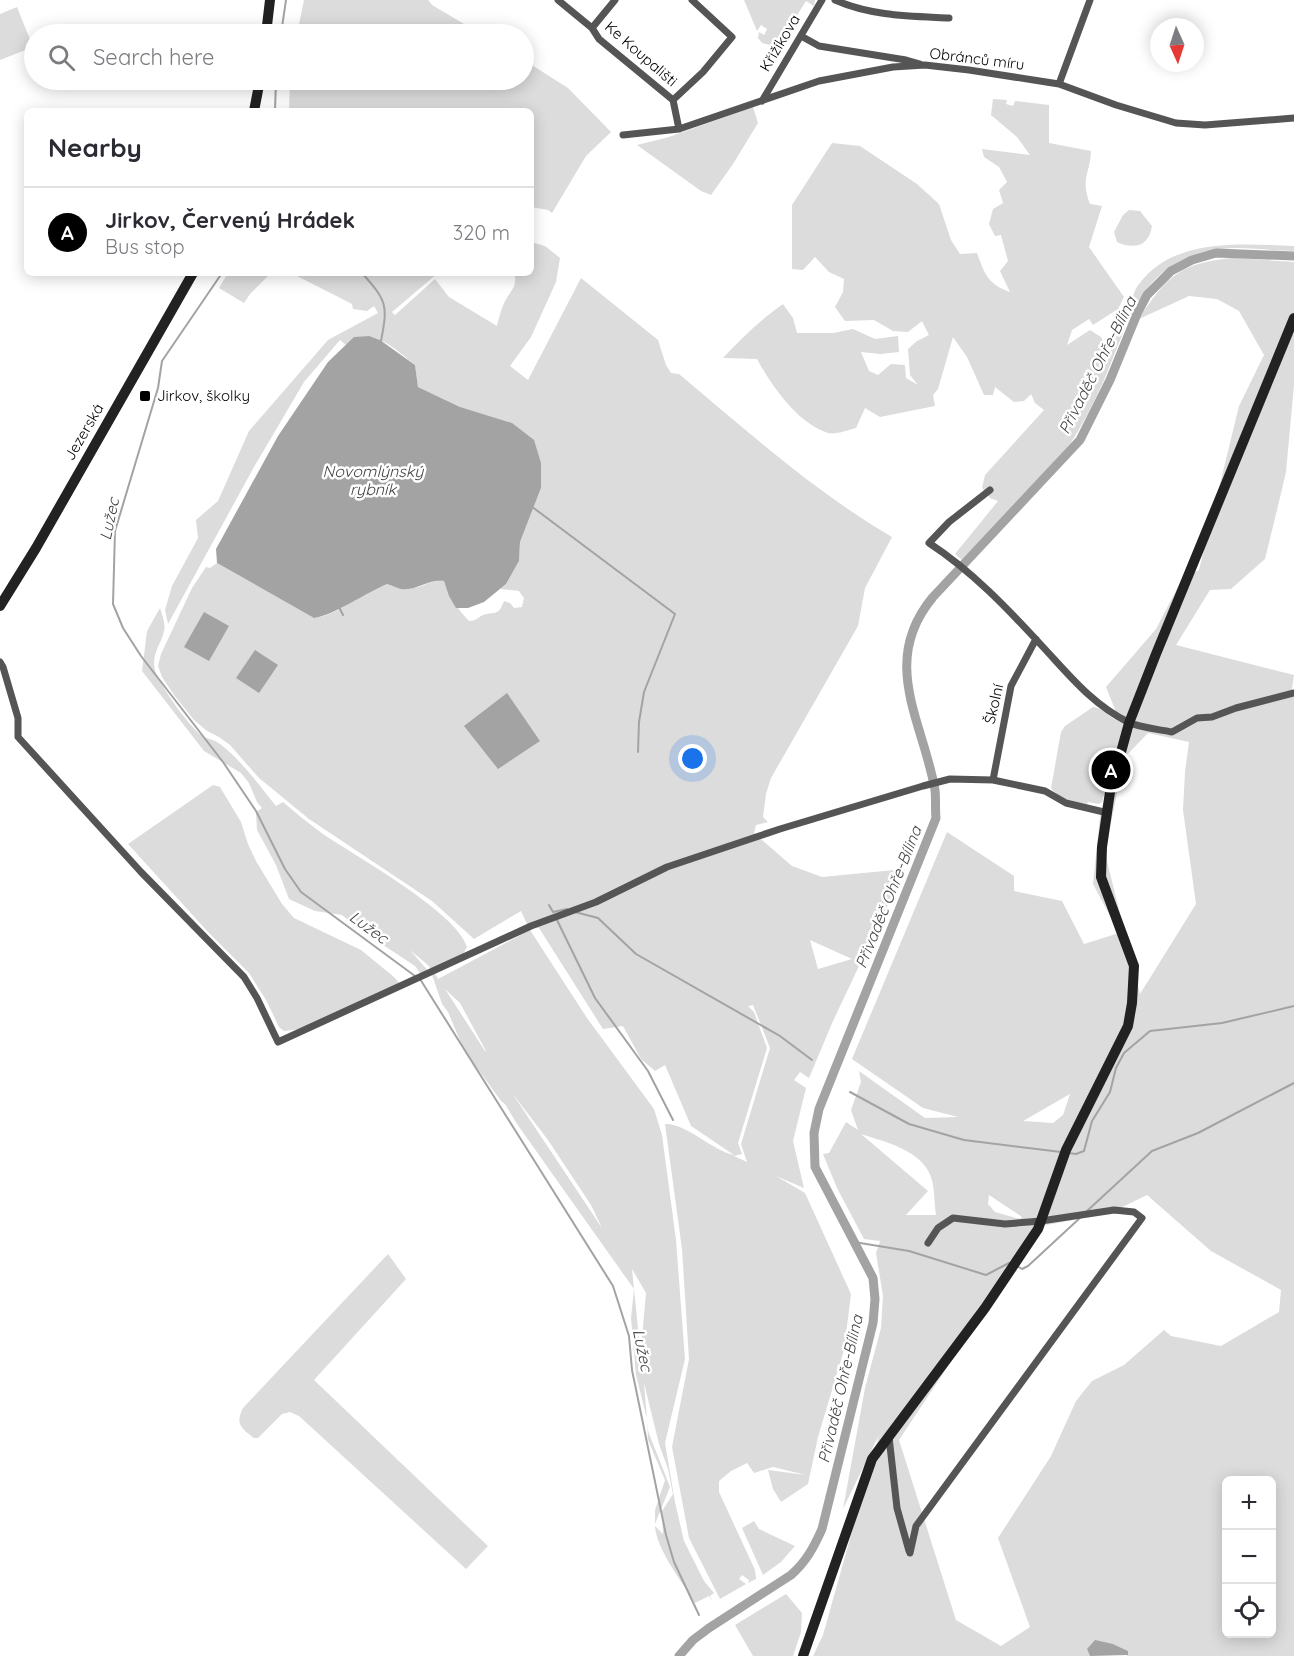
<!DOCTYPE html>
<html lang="en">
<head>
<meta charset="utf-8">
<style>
  body { margin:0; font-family:Quicksand,sans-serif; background:#f2f2f3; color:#2b2b33 }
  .controls { position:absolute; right:18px; bottom:18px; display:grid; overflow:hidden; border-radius:9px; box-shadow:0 3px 15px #0003 }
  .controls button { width:54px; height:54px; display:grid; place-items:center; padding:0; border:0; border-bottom:2px solid #e1e1e2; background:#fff; color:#2b2b33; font:30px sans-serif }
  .compass { position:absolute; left:1150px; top:18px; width:54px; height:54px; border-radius:50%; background:#fff; box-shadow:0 3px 15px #0003; rotate:177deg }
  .you { position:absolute; left:693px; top:759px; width:21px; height:21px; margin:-15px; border:4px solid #fff; border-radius:50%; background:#1a73e8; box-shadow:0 0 0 9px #1a73e833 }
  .badge { display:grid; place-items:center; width:39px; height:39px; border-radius:50%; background:#000; color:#fff; font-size:20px; font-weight:700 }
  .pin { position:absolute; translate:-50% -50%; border:3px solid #fff; box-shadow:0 2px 6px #0006 }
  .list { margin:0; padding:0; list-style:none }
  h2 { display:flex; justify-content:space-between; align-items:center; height:78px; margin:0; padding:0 24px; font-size:26px }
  h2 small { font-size:20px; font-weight:400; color:#7c7c81 }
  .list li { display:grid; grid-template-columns:39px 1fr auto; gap:18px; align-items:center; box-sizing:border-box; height:90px; padding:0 24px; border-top:2px solid #e1e1e2 }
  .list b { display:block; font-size:22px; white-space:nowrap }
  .list p { margin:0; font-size:20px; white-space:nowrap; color:#7c7c81 }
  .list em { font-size:20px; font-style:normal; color:#7c7c81 }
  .icon { flex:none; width:33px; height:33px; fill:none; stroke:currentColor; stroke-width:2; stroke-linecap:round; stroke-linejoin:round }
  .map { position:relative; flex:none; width:1294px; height:1656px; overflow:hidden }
  .search { position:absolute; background:#fff; box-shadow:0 3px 15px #0003; left:24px; top:24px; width:510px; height:66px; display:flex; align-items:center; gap:15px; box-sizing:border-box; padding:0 21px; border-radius:33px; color:#7c7c81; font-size:22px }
  .panel { position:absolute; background:#fff; box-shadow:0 3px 15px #0003; left:24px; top:108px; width:510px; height:168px; border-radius:9px }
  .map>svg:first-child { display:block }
  .green { fill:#dcdcdc; fill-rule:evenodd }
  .water { fill:#a3a3a3 }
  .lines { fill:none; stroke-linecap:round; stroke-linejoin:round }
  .stream { stroke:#a3a3a3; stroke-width:2 }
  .canal { stroke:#a3a3a3; stroke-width:9 }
  .street { stroke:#555; stroke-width:7 }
  .secondary { stroke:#222; stroke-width:10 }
  .poi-dot { fill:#000; stroke:#fff; stroke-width:2 }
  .labels { text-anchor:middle; stroke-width:5; stroke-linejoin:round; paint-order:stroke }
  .street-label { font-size:15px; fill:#000; stroke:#fff }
  .poi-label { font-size:15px; fill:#000; stroke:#fff; text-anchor:start }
  .water-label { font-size:16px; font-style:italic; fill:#444; stroke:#fff }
</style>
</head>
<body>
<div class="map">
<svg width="1294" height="1656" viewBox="0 0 1294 1656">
  <rect width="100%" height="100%" fill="#fff"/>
  <path class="green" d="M304 0H428L432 5 481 34H297Z
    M744 0H815L814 6 806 1 777 47 762 43 758 38 759 32 764 35 767 29 761 25 757 31Z
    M17 7 33 47 0 60V14Z
    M524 60 568 88 611 132 586 156 552 213 548 210 531 207V111H289L290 80H524Z
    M993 99 1007 100 1006 104 1013 106 1015 101 1049 105V143L1091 151C1090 175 1080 178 1090 204L1102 206 1089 247 1124 297 1118 309 1093 325 1089 319 1072 330 1067 345 1090 330 1101 337 1109 354C1116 337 1124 320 1131 303 1133 296 1135 288 1140 283 1174 237 1244 244 1294 246V251C1271 251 1244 246 1221 249 1140 261 1132 316 1104 380 1094 402 1083 424 1070 444L963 561 955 554 998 501 990 498 982 488 985 475 1044 410 1035 403 1031 394 1024 401 1014 402 995 387 993 395H984L967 357 953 337 938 389 933 395 935 406 880 417 865 408 856 428C848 430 836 435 828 433 798 424 771 385 757 359L723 358C742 338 760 320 783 304L793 318 797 333H833L853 329 875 339 898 336 899 352 881 354 861 352 869 371 878 375 891 364 905 365 906 378 918 385 910 375 908 349 917 341 929 335 922 321 908 332 893 331 874 320 845 321 835 307 843 292 844 279 829 272 815 257 803 270 792 269V205L832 143 860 146 917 184 939 204 951 240 960 254 977 253C985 275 988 284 1010 292L1000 271 1008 261 1001 235 995 236 989 224 993 209 1003 203 999 190 1007 182 999 167 984 157 982 149 1030 155 1017 137 991 115Z
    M753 107 758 123 733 164 711 195 701 191 637 145 669 137Z
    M1129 210 1140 211 1152 226C1149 246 1135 250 1117 242L1114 232 1123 215Z
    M531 242 545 246 560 258 556 282 531 337 510 366 528 380 581 278 658 340 666 365 671 373 679 374C747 431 815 492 892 537L865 588 858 626 771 778 766 794 763 817 768 822 756 825 754 833 792 866 822 877 905 869 833 1021 809 1078 800 1072 794 1080 806 1088 793 1141 804 1188 776 1176 805 1193 851 1294 844 1350 818 1437 808 1484 781 1502 773 1489 768 1470 806 1475 773 1467 754 1473 747 1463 731 1471 719 1481V1492L755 1570 756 1579 748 1583 749 1580 742 1575 739 1579 746 1584 720 1599 689 1538 672 1447 689 1359 682 1249 665 1124C684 1122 712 1150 734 1155L691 1126 665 1065 655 1071 641 1059 623 1026 603 1029 539 928 527 924 521 911 474 939 432 901 309 819 259 778 230 745 219 737 207 731 194 720 174 695 162 677 158 666 161 654 192 588 206 567 210 568 217 563 314 618C341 615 360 591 386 584 396 582 408 590 418 587 430 584 431 580 444 581 450 598 457 608 469 621 476 621 477 618 483 615 495 611 498 617 504 601L510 603 514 608 522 607 524 598 519 591 500 589 506 584 519 561 520 542 541 488 460 407 418 387 415 365C395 349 369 323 346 345L340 340 304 382 254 467 168 624 165 610 172 586 198 538 196 520 218 501 249 431 328 340 378 313 374 306 367 311 353 309 352 304 291 273H438L392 312 395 315 435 279 449 297 497 326C499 318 501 309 505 301 512 288 516 289 515 273H531ZM810 940 852 959 818 969ZM753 1005 770 1048 741 1144 747 1162 734 1156 742 1154 738 1143 767 1048 754 1012 748 1006Z
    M1234 258 1294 262V385L1286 472 1277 510 1265 559 1231 589 1210 590 1176 645 1294 675 1291 696H1294V1656H1127L1128 1651 1113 1644 1087 1649 1090 1656H813L823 1635 879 1435 843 1509 865 1388 881 1328 883 1296 876 1253 880 1241 864 1239 837 1188 823 1154 829 1153 846 1122 858 1130 851 1110 861 1082 859 1071 925 1118 958 1117 923 1108 852 1059 947 832 1014 876V891L1062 901 1084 944 1119 933 1093 884 1100 816 1109 778 1102 802 1099 804 1088 802 1087 804C1073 801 1059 800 1051 788L1061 732 1065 726 1093 707C1104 708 1109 718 1120 722L1106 687 1156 629 1182 579 1199 570 1239 406 1264 355 1239 311 1217 299 1189 296 1139 319C1166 276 1182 262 1234 258ZM1148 733 1189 742 1185 772 1183 810 1196 904 1140 994 1105 853 1124 758ZM1070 1094 1063 1115 1053 1123 1023 1121ZM861 1134C885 1142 922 1150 931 1177 935 1189 934 1203 936 1215H906L928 1191ZM989 1195 1022 1217 1020 1219 995 1212 988 1204ZM1147 1195 1211 1251 1281 1290 1279 1312 1221 1346 1171 1336 1164 1330 1124 1365 1092 1381 1076 1401 1051 1456 998 1538 1030 1627 1001 1646 956 1620 899 1440 1041 1226 1110 1213ZM1226 1480H1272V1634H1226Z
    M228 273H271L250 294 244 303 219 288Z
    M160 608C162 615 166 624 164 631 161 645 151 654 155 670 158 683 192 731 204 737 209 739 215 740 220 744 241 760 260 786 276 806L283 802C296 813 309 824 323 834 355 856 457 912 467 947L463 954 433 970 438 979 530 930 587 1018 654 1109 662 1135 676 1240 685 1359 665 1443 675 1502 684 1541 704 1581 714 1593 710 1596 712 1601 709 1596 695 1603C683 1583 656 1549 655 1526L663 1534 662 1511 673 1494 668 1469 659 1444 644 1383V1384L648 1431 670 1487 655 1524V1510L665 1480 648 1440 647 1419 636 1375 631 1318 634 1289 517 1124 505 1104 501 1101 464 1050 448 1012 442 1004 429 966 410 950 429 972 422 976 415 966 365 933 342 915 315 911 289 899 276 865 257 830 256 812 262 808 257 802 249 783 241 773 204 751 142 671 147 631ZM445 989 460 1003 486 1051H485ZM512 1093 548 1140 591 1205 602 1228ZM632 1269 646 1293 641 1348H640Z
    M213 785 220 787 241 822 248 844 256 861 282 904 294 918 361 950 394 977 400 984 301 1029 284 1031 279 1027 266 1000 249 973 209 933 128 844Z
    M388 1254 406 1279 314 1380 488 1546 466 1569 299 1416 290 1412 282 1414 258 1438H254C241 1428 235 1424 243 1408Z
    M754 1521 759 1529 795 1546 781 1562 763 1575 742 1528Z
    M786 1594 802 1613 801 1632 793 1656H753L735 1625Z"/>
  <path class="water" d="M369 336 380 340 415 365 418 387 460 407 512 423 534 440 541 463V488L520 542 519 561 506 584 484 602 468 608H456L449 596 444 581C427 579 417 591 401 589 397 588 391 585 387 584 365 593 335 615 314 618L217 563 216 549 278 436 328 362 354 337Z
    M204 612 229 626 209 661 184 647Z
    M255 650 278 665 259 693 236 678Z
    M507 693 540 741 498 769 464 726Z
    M1095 1640 1113 1644 1128 1651V1655L1090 1656 1087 1649Z"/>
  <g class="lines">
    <path class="stream" d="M281 34 286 0
      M275 111 276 80
      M222 273 162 361 158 388 115 531 113 604 123 628 141 656 223 762 256 811 285 869 301 892 415 976
      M362 273C387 301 388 305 381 341
      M531 506 675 614 644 692 639 722 638 752
      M339 607 343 615
      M549 905 553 912 567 909
      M575 912 598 918 636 954 780 1036 812 1060
      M556 918 595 998 648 1071 673 1120
      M420 979 613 1286 629 1336 632 1370 666 1535 674 1562 699 1615
      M850 1092 909 1124 964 1140 1061 1152
      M1069 1153 1076 1154 1084 1151 1092 1121 1110 1092 1116 1068 1124 1053 1150 1031 1222 1023 1294 1006
      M1087 1211 1152 1151 1198 1133 1294 1083
      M854 1242 909 1251 986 1275 1009 1263 1011 1264
      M1017 1266 1022 1269 1028 1266 1081 1217"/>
    <path class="canal" d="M679 1656 693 1640 709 1628 791 1575C806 1562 814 1547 822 1529L873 1323 875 1299 873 1278 815 1167 814 1133 819 1109 936 818C935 809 936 799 935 790 923 721 879 662 933 597L1080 440 1110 380 1137 314 1147 295 1171 271 1192 260 1216 253 1294 256"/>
    <path class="street" d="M558 0 592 28 599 39 673 100 679 129
      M835 0C871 16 910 16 949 18
      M592 28 615 0
      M801 36 819 46 906 60 920 64
      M1059 84 1090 0
      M673 100 703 72 732 37 692 0
      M762 101 822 0
      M623 135 679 129 819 81 893 67 925 65 969 70 1059 84 1116 105 1176 123 1205 125 1294 118
      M990 490 949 522 929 543C972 571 1008 609 1043 647 1069 675 1093 705 1128 722 1140 728 1158 729 1172 732L1197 718 1212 717 1236 708 1294 693
      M0 662 3 667 18 718V737L141 872 244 977 257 998 278 1042 531 926 596 902 667 867 780 829 923 786 950 779 993 780 1045 791 1066 803 1108 813
      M993 780 1011 686 1036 639
      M889 1437 897 1508 909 1551
      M910 1553 916 1526 1142 1218 1134 1212 1114 1210 1041 1221 1005 1224 953 1218 938 1228 928 1243"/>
    <path class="secondary" d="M266 34 270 0
      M254 111 260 80
      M0 606 36 548 193 273
      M803 1656 872 1459 985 1308 1038 1229 1066 1150 1128 1026 1132 1003 1134 966 1101 877 1102 847 1110 792 1129 723 1156 654 1294 318"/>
  </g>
  <rect class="poi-dot" x="139" y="390" width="12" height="12" rx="3"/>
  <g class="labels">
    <g class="street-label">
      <text transform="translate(780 43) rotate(-59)" y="5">Křižíkova</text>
      <text transform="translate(641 54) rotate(41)" y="5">Ke Koupališti</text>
      <text transform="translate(977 59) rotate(7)" y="5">Obránců míru</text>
      <text transform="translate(84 432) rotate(-60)" y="5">Jezerská</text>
      <text transform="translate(994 704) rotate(-77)" y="5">Školní</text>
    </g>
    <g class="poi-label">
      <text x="157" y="401">Jirkov, školky</text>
    </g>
    <g class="water-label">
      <text transform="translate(1097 365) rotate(-63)" y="6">Přivaděč Ohře-Bílina</text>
      <text x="373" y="477">Novomlýnský<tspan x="373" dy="18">rybník</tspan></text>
      <text transform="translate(109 519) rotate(-78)" y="6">Lužec</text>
      <text transform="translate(888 897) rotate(-68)" y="6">Přivaděč Ohře-Bílina</text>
      <text transform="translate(369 927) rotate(36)" y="6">Lužec</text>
      <text transform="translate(643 1350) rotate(78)" y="6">Lužec</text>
      <text transform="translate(840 1389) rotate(-77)" y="6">Přivaděč Ohře-Bílina</text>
    </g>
  </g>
</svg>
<div class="controls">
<button>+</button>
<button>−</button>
<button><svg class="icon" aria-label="locate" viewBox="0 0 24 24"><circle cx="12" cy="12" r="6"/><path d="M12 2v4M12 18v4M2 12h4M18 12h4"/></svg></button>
</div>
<svg class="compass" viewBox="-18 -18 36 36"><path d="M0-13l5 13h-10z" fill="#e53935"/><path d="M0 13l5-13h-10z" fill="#7c7c81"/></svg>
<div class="you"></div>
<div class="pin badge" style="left:1111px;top:770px">A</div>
<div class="search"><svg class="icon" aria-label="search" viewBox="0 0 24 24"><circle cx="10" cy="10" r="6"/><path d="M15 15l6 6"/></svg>Search here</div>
<section class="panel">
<h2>Nearby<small></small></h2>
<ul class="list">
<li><span class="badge">A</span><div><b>Jirkov, Červený Hrádek</b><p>Bus stop</p></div><em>320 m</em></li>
</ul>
</section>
</div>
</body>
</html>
